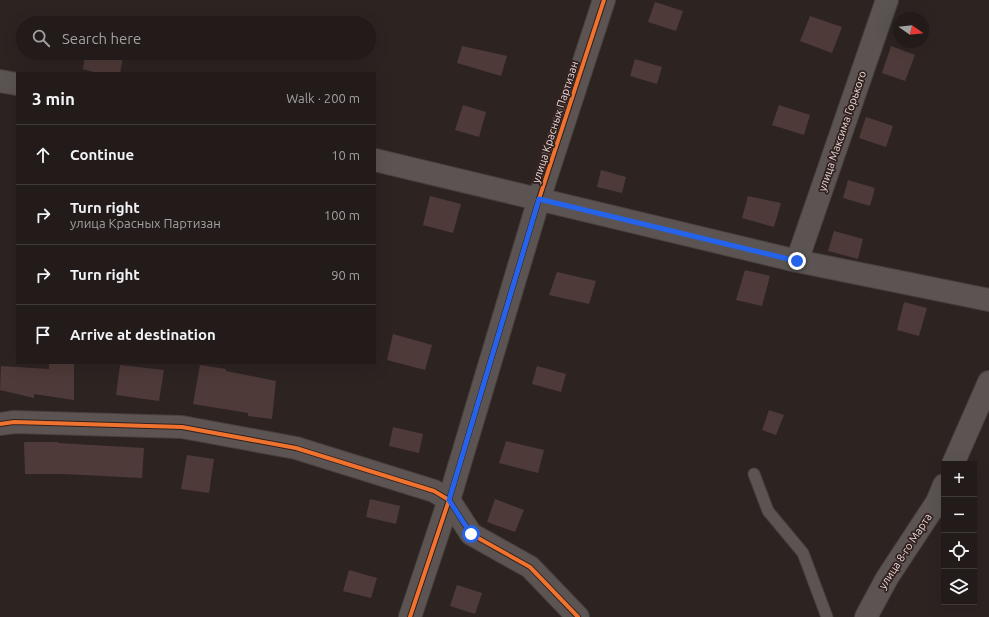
<!DOCTYPE html>
<html lang="en">
<head>
<meta charset="utf-8">
<style>
  body { margin:0; font-family:Ubuntu,sans-serif; background:#2a2423; color:#f1f3f6 }
  .controls { position:absolute; right:12px; bottom:12px; display:grid; overflow:hidden; border-radius:0px; box-shadow:0 4px 16px #0002 }
  .controls button { width:36px; height:36px; display:grid; place-items:center; padding:0; border:0; border-bottom:1px solid #3f3939; background:#221b1a; color:#f1f3f6; font:20px sans-serif }
  .compass { position:absolute; left:893px; top:12px; width:36px; height:36px; border-radius:50%; background:#221b1a; box-shadow:0 4px 16px #0002; rotate:104deg }
  .stop { position:absolute; width:12px; height:12px; margin:-9px; border:3px solid #2563eb; border-radius:50%; background:#fff }
  .stop.end { background:#2563eb; border-color:#fff; box-shadow:0 1px 4px #0008 }
  .list { margin:0; padding:0; list-style:none }
  h2 { display:flex; justify-content:space-between; align-items:center; height:52px; margin:0; padding:0 16px; font-size:17px }
  h2 small { font-size:13px; font-weight:400; color:#a2a1a2 }
  .list li { display:grid; grid-template-columns:26px 1fr auto; gap:12px; align-items:center; box-sizing:border-box; height:60px; padding:0 16px; border-top:1px solid #3f3939 }
  .list b { display:block; font-size:15px; white-space:nowrap }
  .list p { margin:0; font-size:13px; white-space:nowrap; color:#a2a1a2 }
  .list em { font-size:13px; font-style:normal; color:#a2a1a2 }
  .icon { flex:none; width:22px; height:22px; fill:none; stroke:currentColor; stroke-width:2; stroke-linecap:round; stroke-linejoin:round }
  .map { position:relative; flex:none; width:989px; height:617px; overflow:hidden }
  .search { position:absolute; background:#221b1a; box-shadow:0 4px 16px #0002; left:16px; top:16px; width:360px; height:44px; display:flex; align-items:center; gap:10px; box-sizing:border-box; padding:0 14px; border-radius:22px; color:#a2a1a2; font-size:15px }
  .panel { position:absolute; background:#221b1a; box-shadow:0 4px 16px #0002; left:16px; top:72px; width:360px; height:292px; border-radius:0px }
  .map>svg:first-child { display:block }
  .building { fill:#4e3a38 }
  .lines { fill:none; stroke-linecap:round; stroke-linejoin:round }
  .service-casing { stroke:#473f3d; stroke-width:13 }
  .minor-casing { stroke:#473f3d; stroke-width:24 }
  .service { stroke:#5b5452; stroke-width:11 }
  .minor { stroke:#5b5452; stroke-width:22 }
  .cycleway-casing { stroke:#31201e; stroke-width:6 }
  .cycleway { stroke:#ef722f; stroke-width:4 }
  .route { stroke:#2563eb; stroke-width:5 }
  .labels { text-anchor:middle; stroke-width:3.5; stroke-linejoin:round; paint-order:stroke }
  .street-label { font-size:11px; fill:#e6d9d8; stroke:#31201e }
</style>
</head>
<body>
<div class="map">
<svg width="989" height="617" viewBox="0 0 989 617">
  <rect width="100%" height="100%" fill="#2d2422"/>
  <path class="building" d="M655 2 683 11 676 31 648 22Z
    M810 16 842 27 832 53 800 41Z
    M462 46 507 56 501 76 457 63Z
    M891 46 915 55 905 81 882 73Z
    M85 53H124L120 73H97L83 69Z
    M635 59 662 67 657 84 630 76Z
    M463 105 486 112 479 137 455 130Z
    M779 105 810 115 804 135 772 125Z
    M866 117 893 126 886 147 859 138Z
    M601 170 626 177 622 193 597 187Z
    M848 180 875 188 870 206 843 198Z
    M430 196 461 204 453 233 423 225Z
    M748 196 781 203 774 227 742 218Z
    M834 231 863 239 858 259 828 251Z
    M745 270 770 276 762 306 736 300Z
    M557 272 596 281 589 304 549 295Z
    M904 302 927 308 919 336 897 330Z
    M393 334 432 345 425 370 387 360Z
    M49 363H74V400L34 394V398L0 390 1 366 49 369Z
    M120 365 164 370 159 401 116 395Z
    M200 365 226 369V371L276 381 272 419 248 416V413L193 404Z
    M537 366 566 374 561 392 532 384Z
    M769 410 784 415 776 435 762 430Z
    M393 427 423 434 419 453 389 446Z
    M506 441 544 450 538 473 499 463Z
    M24 442H58V443L144 448 142 478 64 474H25Z
    M187 455 214 459 209 493 181 489Z
    M370 499 400 506 396 524 366 517Z
    M495 499 524 510 515 532 487 522Z
    M349 570 377 578 371 598 343 591Z
    M457 585 482 593 475 614 450 606Z"/>
  <g class="lines">
    <g class="service-casing">
      <path id="service" d="M754 474 768 511 803 553 827 617"/>
    </g>
    <g class="minor-casing">
      <path id="minor" d="M0 81 17 84
        M375 160 797 261 989 300
        M797 261 887 0
        M0 424 14 422 182 427 296 448 434 491 449 500 471 534 530 567 578 617
        M953 464 989 382
        M410 617 449 500 539 199 604 0
        M866 617 887 578 937 502 944 485"/>
    </g>
    <use href="#service" class="service"/>
    <use href="#minor" class="minor"/>
    <g class="cycleway-casing">
      <path id="cycleway" d="M0 424 14 422 182 427 296 448 434 491 449 500 471 534 530 567 578 617
        M410 617 449 500 539 199 604 0"/>
    </g>
    <use href="#cycleway" class="cycleway"/>
  </g>
  <g class="lines">
    <path class="route" d="M471 534 449 500 539 199 797 261"/>
  </g>
  <g class="labels">
    <g class="street-label">
      <text transform="translate(555 122) rotate(-72)" y="4">улица Красных Партизан</text>
      <text transform="translate(842 131) rotate(-71)" y="4">улица Максима Горького</text>
      <text transform="translate(905 551) rotate(-57)" y="4">улица 8-го Марта</text>
    </g>
  </g>
</svg>
<div class="controls">
<button>+</button>
<button>−</button>
<button><svg class="icon" aria-label="locate" viewBox="0 0 24 24"><circle cx="12" cy="12" r="6"/><path d="M12 2v4M12 18v4M2 12h4M18 12h4"/></svg></button>
<button><svg class="icon" aria-label="layers" viewBox="0 0 24 24"><path d="M12 4l9 5-9 5-9-5zM3 14l9 5 9-5"/></svg></button>
</div>
<svg class="compass" viewBox="-18 -18 36 36"><path d="M0-13l5 13h-10z" fill="#e53935"/><path d="M0 13l5-13h-10z" fill="#a2a1a2"/></svg>
<div class="stop" style="left:471px;top:534px"></div>
<div class="stop end" style="left:797px;top:261px"></div>
<div class="search"><svg class="icon" aria-label="search" viewBox="0 0 24 24"><circle cx="10" cy="10" r="6"/><path d="M15 15l6 6"/></svg>Search here</div>
<section class="panel">
<h2>3 min<small>Walk · 200 m</small></h2>
<ul class="list">
<li><svg class="icon" aria-label="ahead" viewBox="0 0 24 24"><path d="M12 20V5M6 11l6-6 6 6"/></svg><div><b>Continue</b></div><em>10 m</em></li>
<li><svg class="icon" aria-label="right" viewBox="0 0 24 24"><path d="M7 20v-9h11M14 6l5 5-5 5"/></svg><div><b>Turn right</b><p>улица Красных Партизан</p></div><em>100 m</em></li>
<li><svg class="icon" aria-label="right" viewBox="0 0 24 24"><path d="M7 20v-9h11M14 6l5 5-5 5"/></svg><div><b>Turn right</b></div><em>90 m</em></li>
<li><svg class="icon" aria-label="arrive" viewBox="0 0 24 24"><path d="M6 21V4h12l-3 4 3 4H6"/></svg><div><b>Arrive at destination</b></div></li>
</ul>
</section>
</div>
</body>
</html>
